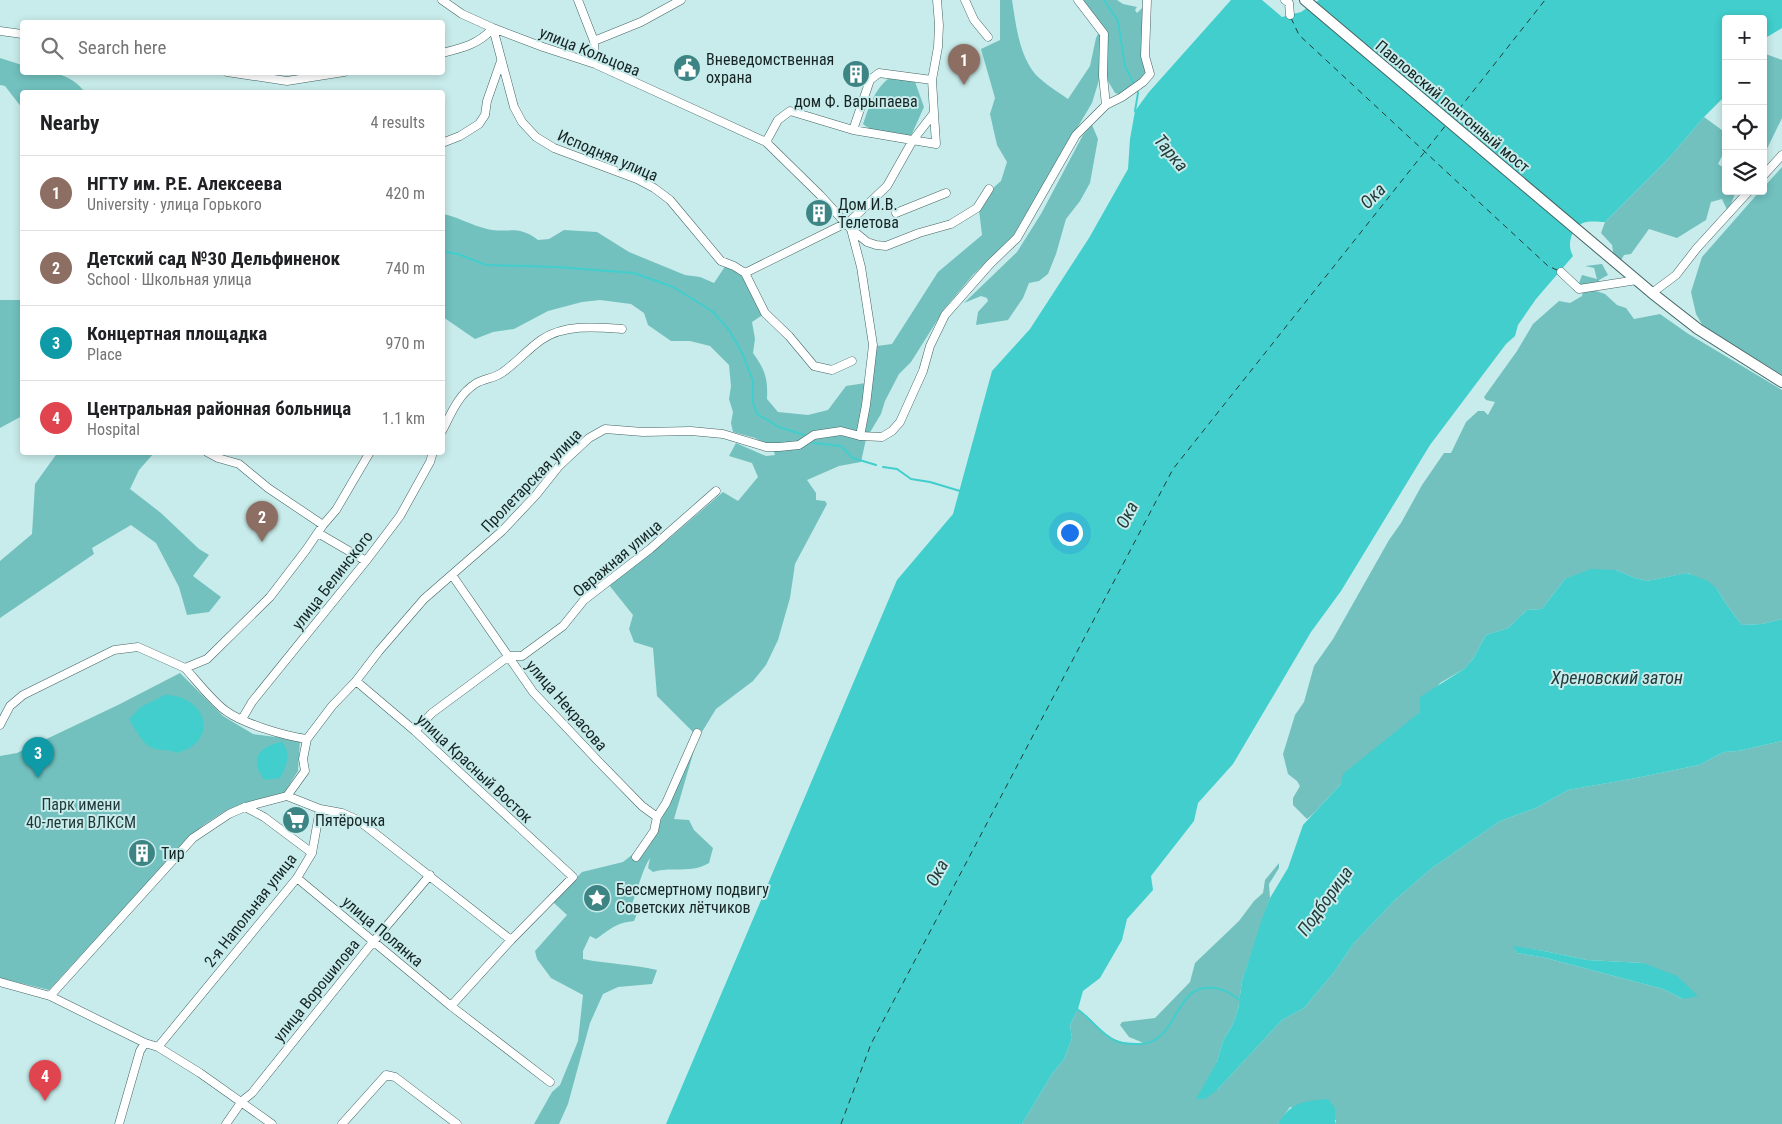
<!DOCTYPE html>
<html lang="en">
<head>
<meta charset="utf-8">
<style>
  body { margin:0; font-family:"Roboto Condensed",sans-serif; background:#f6f6f6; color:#202124 }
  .controls { position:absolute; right:15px; top:15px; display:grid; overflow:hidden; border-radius:5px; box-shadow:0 2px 8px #0003 }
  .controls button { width:45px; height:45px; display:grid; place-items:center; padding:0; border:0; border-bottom:1px solid #e0e0e0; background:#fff; color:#202124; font:25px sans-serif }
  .you { position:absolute; left:1069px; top:532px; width:18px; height:18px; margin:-12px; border:4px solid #fff; border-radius:50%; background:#1a73e8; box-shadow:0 0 0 8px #1a73e833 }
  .badge { display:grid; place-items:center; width:32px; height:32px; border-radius:50%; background:#3d8584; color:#fff; font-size:16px; font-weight:700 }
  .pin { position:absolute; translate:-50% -41px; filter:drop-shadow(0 1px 2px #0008) }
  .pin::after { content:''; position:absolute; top:26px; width:18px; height:15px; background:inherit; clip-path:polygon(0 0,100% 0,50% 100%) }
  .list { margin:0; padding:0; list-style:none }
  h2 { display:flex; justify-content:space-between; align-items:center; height:65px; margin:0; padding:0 20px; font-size:21px }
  h2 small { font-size:16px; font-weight:400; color:#757577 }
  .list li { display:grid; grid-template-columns:32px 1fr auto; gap:15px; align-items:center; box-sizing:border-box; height:75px; padding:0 20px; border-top:1px solid #e0e0e0 }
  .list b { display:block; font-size:19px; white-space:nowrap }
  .list p { margin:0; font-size:16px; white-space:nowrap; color:#757577 }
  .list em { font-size:16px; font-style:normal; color:#757577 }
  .icon { flex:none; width:28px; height:28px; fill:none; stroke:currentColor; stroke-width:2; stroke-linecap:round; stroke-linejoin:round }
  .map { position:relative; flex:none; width:1782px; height:1124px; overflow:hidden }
  .search { position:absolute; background:#fff; box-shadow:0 2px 8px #0003; left:20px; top:20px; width:425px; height:55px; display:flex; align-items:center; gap:12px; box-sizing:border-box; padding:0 18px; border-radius:5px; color:#757577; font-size:19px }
  .panel { position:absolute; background:#fff; box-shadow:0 2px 8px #0003; left:20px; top:90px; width:425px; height:365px; border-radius:5px }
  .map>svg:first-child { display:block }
  .green { fill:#72c1bf; fill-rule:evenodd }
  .water { fill:#41cecc }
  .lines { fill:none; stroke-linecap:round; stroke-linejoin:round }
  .stream { stroke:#41cecc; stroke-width:2 }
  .ferry { stroke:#233b3a; stroke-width:1; stroke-dasharray:6 5; stroke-linecap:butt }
  .minor-casing { stroke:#446463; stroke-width:9 }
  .major-casing { stroke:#446463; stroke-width:12 }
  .minor { stroke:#fff; stroke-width:8 }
  .major { stroke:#fff; stroke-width:10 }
  .labels { text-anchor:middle; stroke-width:4; stroke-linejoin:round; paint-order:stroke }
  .street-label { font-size:16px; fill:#162424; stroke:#c8eceb }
  .poi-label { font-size:16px; fill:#162424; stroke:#c8eceb; text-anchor:start }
  .park-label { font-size:16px; fill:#1f3736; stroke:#c8eceb }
  .water-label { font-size:18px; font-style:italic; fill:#233b3a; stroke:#c8eceb }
</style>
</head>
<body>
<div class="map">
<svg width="1782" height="1124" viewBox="0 0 1782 1124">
  <rect width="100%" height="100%" fill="#c8eceb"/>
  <path class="green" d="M1000 0H1012C1016 25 1019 55 1036 75 1045 84 1058 92 1068 99L1090 66 1096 38 1099 32 1103 38 1100 77 1092 103 1013 236 973 275 945 308 911 362 899 374 885 401 881 414 866 439 861 462 839 466 807 480 816 493V500L825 501 827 504 795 564 790 598 778 640 766 665 753 681 716 709 697 740 674 819 689 820 694 830 713 848 709 863C691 874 672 866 653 872L648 868 650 858C643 868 637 891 632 904L638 911 634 921C615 923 611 929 596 939L590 936 583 951V959C607 964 632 964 657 970L652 984 618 987 603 994 590 1023 568 1104 559 1124H534L552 1092 560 1085 578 1041 583 995 551 978 537 959 535 951 567 915 553 902 582 872 623 862 633 854 657 833 661 820 697 736 657 696 653 648 634 642 629 629 633 615 609 585 665 542 723 492 738 501 758 477 752 463 729 456 736 443 766 456 775 455 773 448 755 438 733 432 731 423 733 412 729 399 731 386 729 365 710 346 690 341H671L648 325 644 313 631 304 600 300 582 302 548 311 514 329 493 332 475 339 443 317V214C458 217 471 225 487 229 508 234 517 224 538 240L549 239 564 230 597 232 629 252 685 275 700 277 714 283 726 265 744 274 764 314 752 322 755 339 753 353C765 370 768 378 767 399L778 412 808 415 828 410 846 386 872 382 877 346 892 344 938 272 982 235 979 210 992 189 1001 181 1007 162 997 145 990 114 995 98 981 49 1000 40Z
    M1082 0H1117L1123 4 1137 7 1135 10 1137 13 1144 6 1143 64 1146 73 1140 81 1122 95 1115 93 1105 76V30Z
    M1763 53 1782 60V118L1764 155Z
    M0 58 22 65V72C48 72 67 70 85 92H22V108L5 86 0 85Z
    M889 78 914 79 924 107 910 138 874 132 863 124C869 107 874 90 889 78Z
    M1704 117 1726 133 1724 152 1718 164 1726 169V191H1736L1728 212 1722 199 1711 202 1706 220 1677 238 1649 229 1631 254 1624 255 1620 262 1614 257 1612 245 1601 233 1605 222 1669 158Z
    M1092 125 1098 139 1090 183 1080 201 1066 219 1056 254 1048 274 1039 281 1029 283 1023 298 1008 320 976 325 978 312 988 301 987 298 981 296 964 303 1017 252 1041 214 1083 135Z
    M1782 167V375L1703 326 1696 314 1691 292 1702 257 1760 191H1763V188Z
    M1602 264 1608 275 1599 280 1596 291 1605 294 1617 305 1626 308 1634 319 1660 314 1687 333 1782 390V619L1762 624 1742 625 1726 604 1717 589 1688 573 1647 581 1635 578 1616 570 1608 571 1565 579 1542 609 1527 610 1508 628 1486 635 1473 659 1464 669 1440 683 1420 712 1341 784 1313 814 1307 819 1293 805V798L1300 786 1297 781 1288 774 1283 754 1295 715 1304 702 1314 666 1333 639 1389 540 1401 523 1422 485 1444 453H1451L1466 422 1478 411H1484L1488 415 1495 402 1486 400 1484 397 1517 351 1533 324 1559 301 1570 303 1582 296 1583 288 1578 286 1582 275 1597 279 1594 268 1585 266Z
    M0 300H22V416L0 428Z
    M58 452 154 453 139 470 130 489 161 513 199 549 209 555 193 576 221 597 209 612 187 615 179 587 156 543 131 525 92 548 94 554 0 618V561L32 534 35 484Z
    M180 673 223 716 253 734 300 740 298 771 284 793 225 811 205 824 190 836 49 990 0 978V756L17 753 118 705Z
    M1782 741V1124H1335L1336 1120 1290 1107 1278 1124H1022L1052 1074 1064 1059 1072 1038 1070 1025 1078 1009C1108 1032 1104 1044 1146 1044L1129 1037 1120 1025 1122 1022 1155 1018 1190 982 1195 963 1239 921 1254 901 1263 893 1265 880 1279 863V868L1269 884 1270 898 1242 981 1238 1010 1233 1024 1223 1041 1217 1062 1218 1089 1282 1020 1304 1008 1334 972 1354 943 1396 899 1432 868 1500 821 1536 808 1568 790 1636 778 1699 765 1724 752 1738 751ZM1514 947 1544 951 1587 960 1643 963 1683 999 1663 989 1546 958 1517 953Z"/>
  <path class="water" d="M1231 0H1262L1282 17 1301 12 1319 0H1782V28L1767 37 1763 47V19H1726V95L1704 117 1669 158 1605 222C1598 222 1587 220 1581 224 1570 231 1567 246 1573 256L1536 299 1518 325 1515 336 1506 344 1430 445 1341 591 1311 632 1233 764 1198 803 1194 821 1151 876 1153 890 1127 919 1122 940 1100 978 1083 991 1078 1009 1070 1025 1072 1038 1064 1059 1052 1074 1022 1124H666L897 580 953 514 992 371 1030 329 1089 238 1128 169 1130 139 1135 111 1149 92Z
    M1591 569 1616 570 1635 578 1647 581 1687 573 1708 581 1717 589 1726 604 1742 625 1762 624 1782 619V741L1738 751 1724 752 1699 765 1636 778 1568 790 1536 808 1500 821 1432 868 1396 899 1354 943 1334 972 1304 1008 1282 1020 1218 1089 1205 1099H1196L1217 1062 1223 1041 1233 1024 1238 1010 1242 981 1262 919 1270 898 1288 868 1303 825 1341 784 1343 774 1420 712V697L1464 669 1473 659 1486 635 1508 628 1527 610 1542 609 1565 579Z
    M165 695C195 694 220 726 191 747 187 750 181 751 176 753 170 749 163 751 156 749 144 747 135 729 129 719L141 707Z
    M282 742C292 754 286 767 280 778L265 780C248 760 259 746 282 742Z
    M1513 946 1544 951 1587 960 1643 963 1677 976 1698 996 1683 999 1663 989 1546 958 1517 953Z
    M1328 1099 1335 1108V1124H1278C1291 1102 1304 1101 1328 1099Z"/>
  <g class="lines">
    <path class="stream" d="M1104 0 1118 21 1125 66 1135 86
      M1137 112 1135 111 1138 93 1137 90
      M442 251 458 254 486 265 557 267 634 273 673 287 712 311 729 330 742 353 753 381V402L757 414 779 427 804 435
      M813 443 841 446 853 458 876 465
      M883 467 897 469 911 479 930 482 960 491
      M1077 1009C1091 1018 1100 1034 1116 1041 1122 1044 1131 1044 1138 1044 1183 1045 1170 974 1223 990 1229 992 1235 997 1240 1000"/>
    <path class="ferry" d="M1291 18 1299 35 1548 266 1557 270
      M1452 118 1545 0
      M841 1124 871 1044 1173 469 1446 125"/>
    <g class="minor-casing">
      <path id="minor" d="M442 0 462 14 493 28 543 47 595 64 766 142 820 195 850 228 867 242 876 245 886 246 919 233 951 224 977 208 989 189
        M578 0 594 41 595 64
        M965 0 974 20 988 37
        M1078 0 1104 34 1103 76 1106 105
        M1285 0 1289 3 1290 15
        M493 28 514 107 522 122 536 137 554 148 637 179 654 188 670 200 721 261 734 266 745 273 765 313 789 336 814 366 832 370 852 361
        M0 31 22 34
        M594 41 641 22 681 0
        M442 53C463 48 479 44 493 28
        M227 72 287 81 344 72
        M853 130 870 80 879 73 932 80
        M766 142 778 120 790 111 853 130 936 144 934 113
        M442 143 460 136 479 124 485 115 487 101 501 61
        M1763 176 1782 155
        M896 213 946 193
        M851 229 861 267 873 345 866 405 860 436
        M1561 272 1579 289 1637 280
        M745 273 842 225 847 224 887 186 913 140 934 113 932 80 938 47 939 25 937 0
        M1652 293 1676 275 1697 248 1749 191
        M442 431C451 414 458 395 475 384 483 378 494 379 503 372 516 363 527 350 541 340 564 324 596 327 622 329
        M207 452 218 458 239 464 268 488 323 525
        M318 533 366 561
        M452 575 533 692 599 762 642 806 657 817
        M185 668C196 680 213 702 226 711 244 724 285 736 307 739
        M356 681 415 731 573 877 511 940 451 1006
        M242 719 252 702 366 561 400 516 430 462 433 452
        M0 725 10 706 23 695 114 650 138 647 185 668 207 659 270 597 306 550 323 525 336 510 370 452
        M415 731 432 713 509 656H522L563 626 584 600 650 549 716 491
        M287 796 305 771 303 759 307 739 332 706 356 681 379 651 424 599 502 531 536 495 559 466 589 438 605 429 643 432 691 431 723 434 766 447H779L799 445 814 435 841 431 860 436 882 437 892 431 900 422 923 371 930 346 945 315 990 264 1017 238 1076 135 1106 105 1122 97 1143 82 1150 74 1145 56 1147 0
        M287 796 320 809 342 813 358 820 511 940
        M312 853 320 809
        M636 857 654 831 657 817 666 803 697 733
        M297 878 451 1006 550 1082
        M0 982 50 996 145 1043 158 1047 200 1073 272 1124
        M50 996 193 838 229 814 245 807 287 796
        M158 1047 297 878 312 853 264 817 245 807
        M119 1124 140 1051 145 1043
        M226 1124 242 1101 252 1093 373 942 430 875
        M342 1124 386 1075 395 1077 457 1124"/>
    </g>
    <g class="major-casing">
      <path id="major" d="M1305 0 1652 293 1698 329 1782 382"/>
    </g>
    <use href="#minor" class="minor"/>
    <use href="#major" class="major"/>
  </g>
  <defs>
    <g id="civic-disc" transform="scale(1.4375)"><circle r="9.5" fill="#3d8584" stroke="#c8eceb"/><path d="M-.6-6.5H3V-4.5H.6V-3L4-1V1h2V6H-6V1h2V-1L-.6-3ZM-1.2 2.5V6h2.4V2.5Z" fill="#fff"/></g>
    <g id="building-disc" transform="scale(1.4375)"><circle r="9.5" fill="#3d8584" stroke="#c8eceb"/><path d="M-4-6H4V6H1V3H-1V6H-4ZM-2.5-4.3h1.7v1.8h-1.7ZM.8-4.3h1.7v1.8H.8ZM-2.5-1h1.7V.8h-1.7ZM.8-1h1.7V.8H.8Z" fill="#fff"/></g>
    <g id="supermarket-disc" transform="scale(1.4375)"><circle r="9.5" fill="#3d8584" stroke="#c8eceb"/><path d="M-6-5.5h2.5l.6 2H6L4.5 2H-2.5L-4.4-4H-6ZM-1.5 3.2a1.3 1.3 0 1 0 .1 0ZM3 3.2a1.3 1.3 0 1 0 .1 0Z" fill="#fff"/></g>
    <g id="sight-disc" transform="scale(1.4375)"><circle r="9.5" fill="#3d8584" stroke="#c8eceb"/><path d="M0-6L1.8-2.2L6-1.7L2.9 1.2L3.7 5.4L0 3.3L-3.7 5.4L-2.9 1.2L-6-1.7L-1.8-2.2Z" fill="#fff"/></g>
  </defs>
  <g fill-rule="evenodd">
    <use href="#civic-disc" x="687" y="68"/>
    <use href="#building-disc" x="856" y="74"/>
    <use href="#building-disc" x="819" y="213"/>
    <use href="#supermarket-disc" x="296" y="820"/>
    <use href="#building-disc" x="142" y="853"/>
    <use href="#sight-disc" x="597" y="898"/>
  </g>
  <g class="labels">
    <g class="street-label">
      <text transform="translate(590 51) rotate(22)" y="6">улица Кольцова</text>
      <text transform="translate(1453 106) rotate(40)" y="6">Павловский понтонный мост</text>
      <text transform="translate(608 155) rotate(23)" y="6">Исподняя улица</text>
      <text transform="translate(531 480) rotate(-46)" y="6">Пролетарская улица</text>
      <text transform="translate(617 558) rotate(-40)" y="6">Овражная улица</text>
      <text transform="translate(332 580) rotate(-52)" y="6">улица Белинского</text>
      <text transform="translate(567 705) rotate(49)" y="6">улица Некрасова</text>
      <text transform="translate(475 768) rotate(43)" y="6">улица Красный Восток</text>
      <text transform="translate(250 910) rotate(-52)" y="6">2-я Напольная улица</text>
      <text transform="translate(383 931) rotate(40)" y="6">улица Полянка</text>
      <text transform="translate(316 990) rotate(-51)" y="6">улица Ворошилова</text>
    </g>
    <g class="poi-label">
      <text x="706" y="65">Вневедомственная<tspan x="706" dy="18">охрана</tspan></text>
      <text x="856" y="107" text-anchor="middle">дом Ф. Варыпаева</text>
      <text x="838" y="210">Дом И.В.<tspan x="838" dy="18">Телетова</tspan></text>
      <text x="315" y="826">Пятёрочка</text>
      <text x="161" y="859">Тир</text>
      <text x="616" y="895">Бессмертному подвигу<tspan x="616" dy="18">Советских лётчиков</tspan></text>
    </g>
    <g class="park-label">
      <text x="81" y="810">Парк имени<tspan x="81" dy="18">40-летия ВЛКСМ</tspan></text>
    </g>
    <g class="water-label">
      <text transform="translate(1171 153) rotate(50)" y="6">Тарка</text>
      <text transform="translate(1373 196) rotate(-45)" y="6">Ока</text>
      <text transform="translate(1127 515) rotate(-63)" y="6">Ока</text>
      <text x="1617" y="684">Хреновский затон</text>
      <text transform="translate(937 873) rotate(-61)" y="6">Ока</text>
      <text transform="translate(1325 901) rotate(-54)" y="6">Подборица</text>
    </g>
  </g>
</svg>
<div class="controls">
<button>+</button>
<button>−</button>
<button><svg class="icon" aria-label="locate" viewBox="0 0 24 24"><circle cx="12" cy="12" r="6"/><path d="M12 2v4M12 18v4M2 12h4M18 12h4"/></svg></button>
<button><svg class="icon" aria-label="layers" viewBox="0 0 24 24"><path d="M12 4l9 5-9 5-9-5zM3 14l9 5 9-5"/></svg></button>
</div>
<div class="you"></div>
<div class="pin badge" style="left:964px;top:85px;background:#8d6e63">1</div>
<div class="pin badge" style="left:262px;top:542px;background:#8d6e63">2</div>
<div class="pin badge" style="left:38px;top:778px;background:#0f9aa8">3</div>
<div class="pin badge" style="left:45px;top:1101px;background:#e0444e">4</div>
<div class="search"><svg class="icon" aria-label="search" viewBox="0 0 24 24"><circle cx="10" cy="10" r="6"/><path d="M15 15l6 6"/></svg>Search here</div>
<section class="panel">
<h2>Nearby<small>4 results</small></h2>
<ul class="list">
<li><span class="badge" style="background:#8d6e63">1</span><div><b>НГТУ им. Р.Е. Алексеева</b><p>University · улица Горького</p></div><em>420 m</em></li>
<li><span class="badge" style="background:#8d6e63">2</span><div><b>Детский сад №30 Дельфиненок</b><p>School · Школьная улица</p></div><em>740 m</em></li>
<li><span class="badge" style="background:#0f9aa8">3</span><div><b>Концертная площадка</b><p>Place</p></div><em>970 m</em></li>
<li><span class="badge" style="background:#e0444e">4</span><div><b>Центральная районная больница</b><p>Hospital</p></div><em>1.1 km</em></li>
</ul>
</section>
</div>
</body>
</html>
